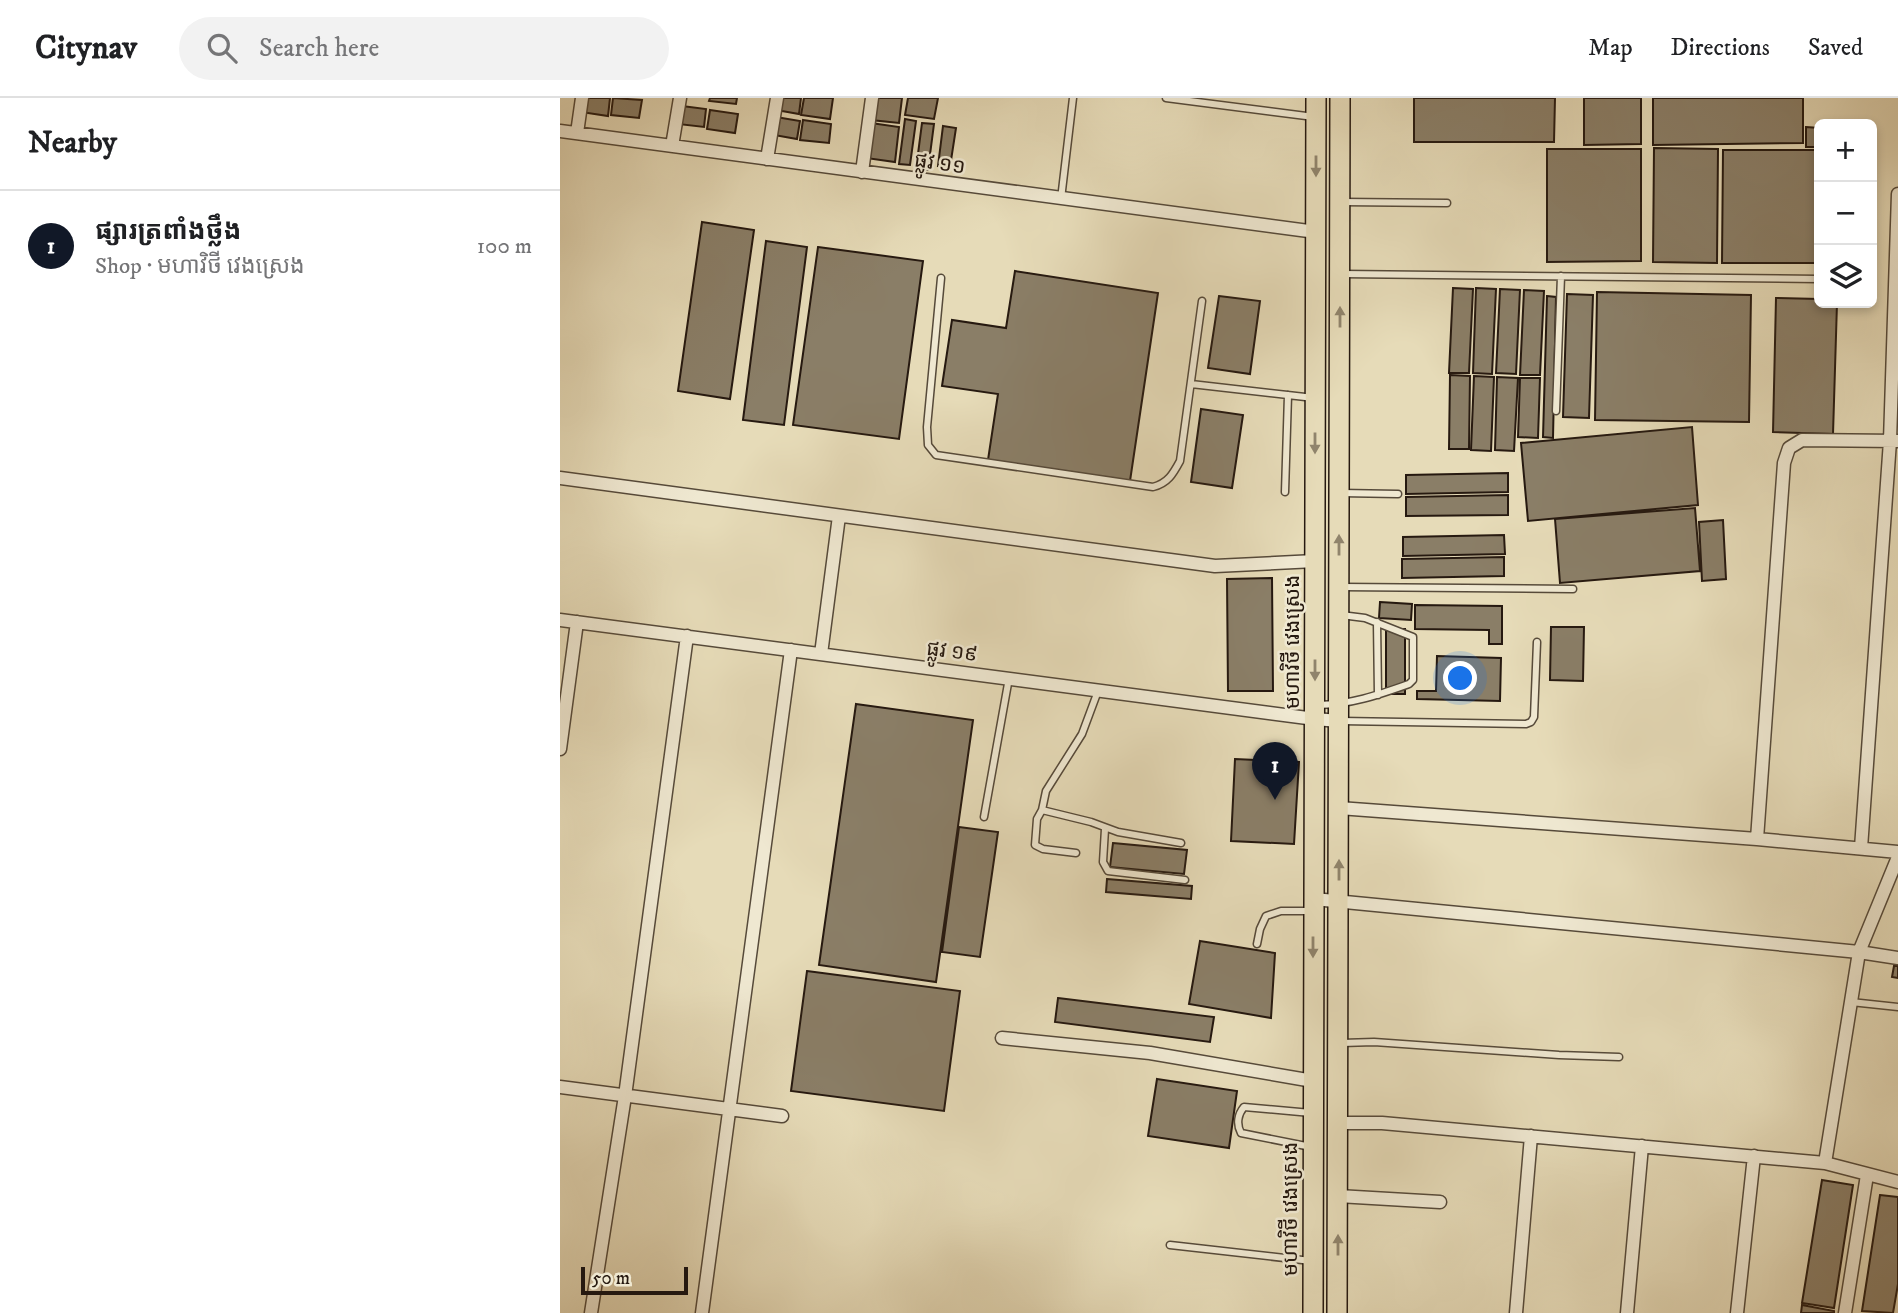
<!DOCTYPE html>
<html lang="en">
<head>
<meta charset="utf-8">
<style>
  body { margin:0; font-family:"IM FELL DW Pica","Noto Sans Khmer",serif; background:#f2f2f2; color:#202124 }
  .controls { position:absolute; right:21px; top:21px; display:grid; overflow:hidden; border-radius:10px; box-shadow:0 4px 10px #0003 }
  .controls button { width:63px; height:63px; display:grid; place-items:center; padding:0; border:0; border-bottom:2px solid #e0e0e0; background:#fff; color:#202124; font:35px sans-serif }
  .scale { position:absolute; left:21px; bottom:18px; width:107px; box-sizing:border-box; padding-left:7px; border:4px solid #261910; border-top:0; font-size:19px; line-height:24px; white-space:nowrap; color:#261910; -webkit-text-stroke:5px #efe8d1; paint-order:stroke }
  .you { position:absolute; left:901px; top:581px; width:24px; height:24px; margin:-18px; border:5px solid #fff; border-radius:50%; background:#1a73e8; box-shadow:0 0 0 10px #1a73e833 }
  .badge { display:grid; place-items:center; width:46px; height:46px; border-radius:50%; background:#111827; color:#fff; font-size:23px; font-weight:700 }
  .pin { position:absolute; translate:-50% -58px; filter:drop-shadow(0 2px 4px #0008) }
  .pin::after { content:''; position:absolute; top:37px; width:24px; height:21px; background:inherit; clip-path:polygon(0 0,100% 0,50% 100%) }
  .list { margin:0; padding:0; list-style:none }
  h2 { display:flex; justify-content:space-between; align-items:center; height:91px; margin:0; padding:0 28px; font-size:30px }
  h2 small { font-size:23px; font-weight:400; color:#757577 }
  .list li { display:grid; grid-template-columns:46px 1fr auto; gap:21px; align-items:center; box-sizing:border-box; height:112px; padding:0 28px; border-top:2px solid #e0e0e0 }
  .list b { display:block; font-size:26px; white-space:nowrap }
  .list p { margin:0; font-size:23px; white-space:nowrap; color:#757577 }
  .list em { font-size:23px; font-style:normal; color:#757577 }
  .icon { flex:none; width:38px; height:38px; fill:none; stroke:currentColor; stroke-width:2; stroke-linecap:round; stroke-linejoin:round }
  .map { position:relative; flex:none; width:1338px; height:1215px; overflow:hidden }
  header { display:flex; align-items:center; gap:42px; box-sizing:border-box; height:98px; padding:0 35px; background:#fff; border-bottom:2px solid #e0e0e0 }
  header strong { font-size:33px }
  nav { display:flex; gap:38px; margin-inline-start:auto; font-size:24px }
  .search { width:490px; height:63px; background:#f2f2f2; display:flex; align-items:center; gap:18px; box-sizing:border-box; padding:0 24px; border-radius:38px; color:#757577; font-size:26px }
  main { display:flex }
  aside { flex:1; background:#fff }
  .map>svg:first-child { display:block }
  .building { fill:#8a7e67; stroke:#261910; stroke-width:2 }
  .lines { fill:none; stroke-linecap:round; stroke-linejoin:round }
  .service-casing { stroke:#564a3a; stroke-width:9 }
  .minor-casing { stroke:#564a3a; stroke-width:15 }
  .primary-casing { stroke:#261910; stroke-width:22 }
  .service { stroke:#efe8d1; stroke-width:6 }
  .minor { stroke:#efe8d1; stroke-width:12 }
  .primary { stroke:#e6dbb8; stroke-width:19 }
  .oneway { fill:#90846c }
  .labels { text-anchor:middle; stroke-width:5; stroke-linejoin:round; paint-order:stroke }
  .street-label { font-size:21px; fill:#261910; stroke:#efe8d1 }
</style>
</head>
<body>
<header>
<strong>Citynav</strong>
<div class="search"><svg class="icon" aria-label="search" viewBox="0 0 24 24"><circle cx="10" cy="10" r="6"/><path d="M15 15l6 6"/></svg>Search here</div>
<nav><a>Map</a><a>Directions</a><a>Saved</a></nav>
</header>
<main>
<aside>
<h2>Nearby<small></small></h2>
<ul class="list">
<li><span class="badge">1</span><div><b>ផ្សារត្រពាំងថ្លឹង</b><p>Shop · មហាវិថី វេងស្រេង</p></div><em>100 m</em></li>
</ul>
</aside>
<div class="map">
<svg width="1338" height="1215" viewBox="0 0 1338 1215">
  <rect width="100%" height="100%" fill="#e6dbb8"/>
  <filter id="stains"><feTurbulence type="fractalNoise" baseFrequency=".00286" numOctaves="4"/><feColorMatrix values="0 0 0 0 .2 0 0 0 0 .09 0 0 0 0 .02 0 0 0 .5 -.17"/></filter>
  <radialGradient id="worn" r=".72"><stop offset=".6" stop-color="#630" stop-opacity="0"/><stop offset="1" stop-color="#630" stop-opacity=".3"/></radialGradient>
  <path class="building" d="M23 0H50L48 18 21 14Z
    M53 0 82 2 79 20 51 17Z
    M150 0H177L176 6 149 3Z
    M217 0H241L239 16 216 12Z
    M244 0H273L270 21 241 17Z
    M315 0H342L339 25 311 22Z
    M348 0H378L374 21 345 17Z
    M854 0H995L994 44H854Z
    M1024 0H1081V46L1024 47Z
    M1093 0H1243V45L1093 47Z
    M122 8 146 11 144 29 118 26Z
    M150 12 178 16 175 35 147 31Z
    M216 19 240 23 237 41 214 37Z
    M345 21 356 23 350 67 339 66Z
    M243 22 271 26 269 45 240 42Z
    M311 25 339 29 335 64 306 60Z
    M362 25 374 26 368 72 356 71Z
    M383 28 396 30 390 69 378 68Z
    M1246 29 1259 30V49H1246Z
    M1094 50 1158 51 1157 165 1093 164Z
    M987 51H1081V163L987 164Z
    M1163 52H1259V165H1162Z
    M142 124 194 132 170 301 118 293Z
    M206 143 247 149 224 327 183 322Z
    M258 149 363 163 339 341 233 327Z
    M455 173 598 195 570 383 428 362 438 296 382 288 392 222 446 230Z
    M893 190 913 191 909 275H889Z
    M916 190 936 191 932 276 913 275Z
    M940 191 960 192 956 276 936 275Z
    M964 192 984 193 980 277H960Z
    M1037 194 1191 197 1189 324 1035 322Z
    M1007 196 1033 197 1029 320 1003 319Z
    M659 198 700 203 690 276 648 270Z
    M987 198 996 199 993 340 983 339Z
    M1216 200 1259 201V205H1277L1273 336 1213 334Z
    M890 277 910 278 909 351H889Z
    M914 278 934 279 931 353 911 352Z
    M937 279 958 280 954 353 935 352Z
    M960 280H980L978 340 958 339Z
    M641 311 683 317 672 390 631 384Z
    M1132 329 1138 407 968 423 961 345Z
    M948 375V394L846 396V377Z
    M948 397V417L846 418V399Z
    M1135 410 1140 473 1000 485 995 421Z
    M1163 422 1166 481 1142 483 1139 424Z
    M944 437 945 456 843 458V439Z
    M944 459V478L842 480V461Z
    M712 480 713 593H668L667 481Z
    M820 504 852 506 851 522 819 520Z
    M855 507 942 508V546H929V532L855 531Z
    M991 529H1024L1023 583 990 582Z
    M826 531H845V596H826Z
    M877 558 941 560 940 603 857 601V593H876Z
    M296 606 413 622 376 884 259 867Z
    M675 661 739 664 734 746 671 743Z
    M399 729 438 734 420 859 382 854Z
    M553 745 627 752 624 776 550 769Z
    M547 781 632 788 631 801 546 794Z
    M640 843 715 855 711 920 629 906Z
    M1334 868H1338V880L1332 879Z
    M247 873 400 893 384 1013 231 993Z
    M498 900 654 919 650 944 495 924Z
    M597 981 677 993 669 1050 588 1038Z
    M1262 1082 1293 1087 1274 1210 1242 1205Z
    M1320 1097 1338 1099V1186L1333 1215 1302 1213Z
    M1242 1207 1274 1213V1215H1241Z"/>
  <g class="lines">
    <g class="service-casing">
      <path id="service" d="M606 0 754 19
        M501 101 513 0
        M782 104 887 105
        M782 176 1259 181
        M381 180 367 329 368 347 376 357 593 389C608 385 613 376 620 363L642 203
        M631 286 754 300
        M996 313 1001 178
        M725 394 728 297
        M781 395 838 396
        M781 489 1013 491
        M817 524 818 597
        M538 593 522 636 486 693 482 712 531 724 558 734 621 745
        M757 607C790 607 818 597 849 586L853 582V539L805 520 781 517
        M781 623 966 626 971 624 974 619 977 544
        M482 712 477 721 475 747 483 751 516 755
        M424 719 449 580
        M545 731 543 764 548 773 625 782
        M697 846 700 831 706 818 721 813H751
        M1291 904 1338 909
        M782 945 814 944 999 957 1059 959
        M751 1015 684 1009C678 1016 676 1026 681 1035L751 1049
        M610 1147 751 1163"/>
    </g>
    <g class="minor-casing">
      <path id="minor" d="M0 33 756 134
        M17 35 22 0
        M112 48 120 0
        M207 61 217 0
        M302 74 312 0
        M0 380 655 468 755 463
        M0 522 755 621 779 623
        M261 556 279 418
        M0 651 17 524
        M779 710 1197 741 1338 754
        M1197 741 1224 365 1229 350 1242 342 1338 343
        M1301 750 1330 343 1338 96
        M754 801 1299 854 1338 860
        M442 940 590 955 753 983
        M0 989 222 1018
        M778 1025H822L1265 1065 1338 1084
        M1265 1065 1299 854 1338 759
        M778 1098 880 1104
        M31 1215 65 998 127 538
        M142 1215 231 552
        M956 1215 971 1038
        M1067 1215 1082 1048
        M1177 1215 1194 1058
        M1285 1215 1307 1077"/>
    </g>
    <g class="primary-casing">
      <path id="primary" d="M753 1215 756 0
        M777 1215 780 0"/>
    </g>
    <use href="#service" class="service"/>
    <use href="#minor" class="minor"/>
    <use href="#primary" class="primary"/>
  </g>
  <defs><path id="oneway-solid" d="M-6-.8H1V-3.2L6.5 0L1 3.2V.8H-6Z" transform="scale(1.75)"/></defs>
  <g class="oneway">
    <use href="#oneway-solid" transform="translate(756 68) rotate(90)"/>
    <use href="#oneway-solid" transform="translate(780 219) rotate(-90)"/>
    <use href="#oneway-solid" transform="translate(755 345) rotate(90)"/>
    <use href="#oneway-solid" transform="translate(779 447) rotate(-90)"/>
    <use href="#oneway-solid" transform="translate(755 572) rotate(90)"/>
    <use href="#oneway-solid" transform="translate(779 772) rotate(-90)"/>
    <use href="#oneway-solid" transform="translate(753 849) rotate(90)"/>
    <use href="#oneway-solid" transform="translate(778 1147) rotate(-90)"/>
  </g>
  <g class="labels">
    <g class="street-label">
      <text transform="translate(380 65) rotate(8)" y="7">ផ្លូវ ១១</text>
      <text transform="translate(732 544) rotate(-90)" y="7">មហាវិថី វេងស្រេង</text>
      <text transform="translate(392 553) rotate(7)" y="7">ផ្លូវ ១៩</text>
      <text transform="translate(730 1111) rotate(-90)" y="7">មហាវិថី វេងស្រេង</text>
    </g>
  </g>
  <rect width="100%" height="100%" filter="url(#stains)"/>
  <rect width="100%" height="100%" fill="url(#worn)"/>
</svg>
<div class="controls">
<button>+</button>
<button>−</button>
<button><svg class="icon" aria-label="layers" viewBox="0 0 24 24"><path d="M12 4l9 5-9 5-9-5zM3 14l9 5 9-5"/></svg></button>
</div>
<div class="scale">50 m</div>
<div class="you"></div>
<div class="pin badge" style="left:715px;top:702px">1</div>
</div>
</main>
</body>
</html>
